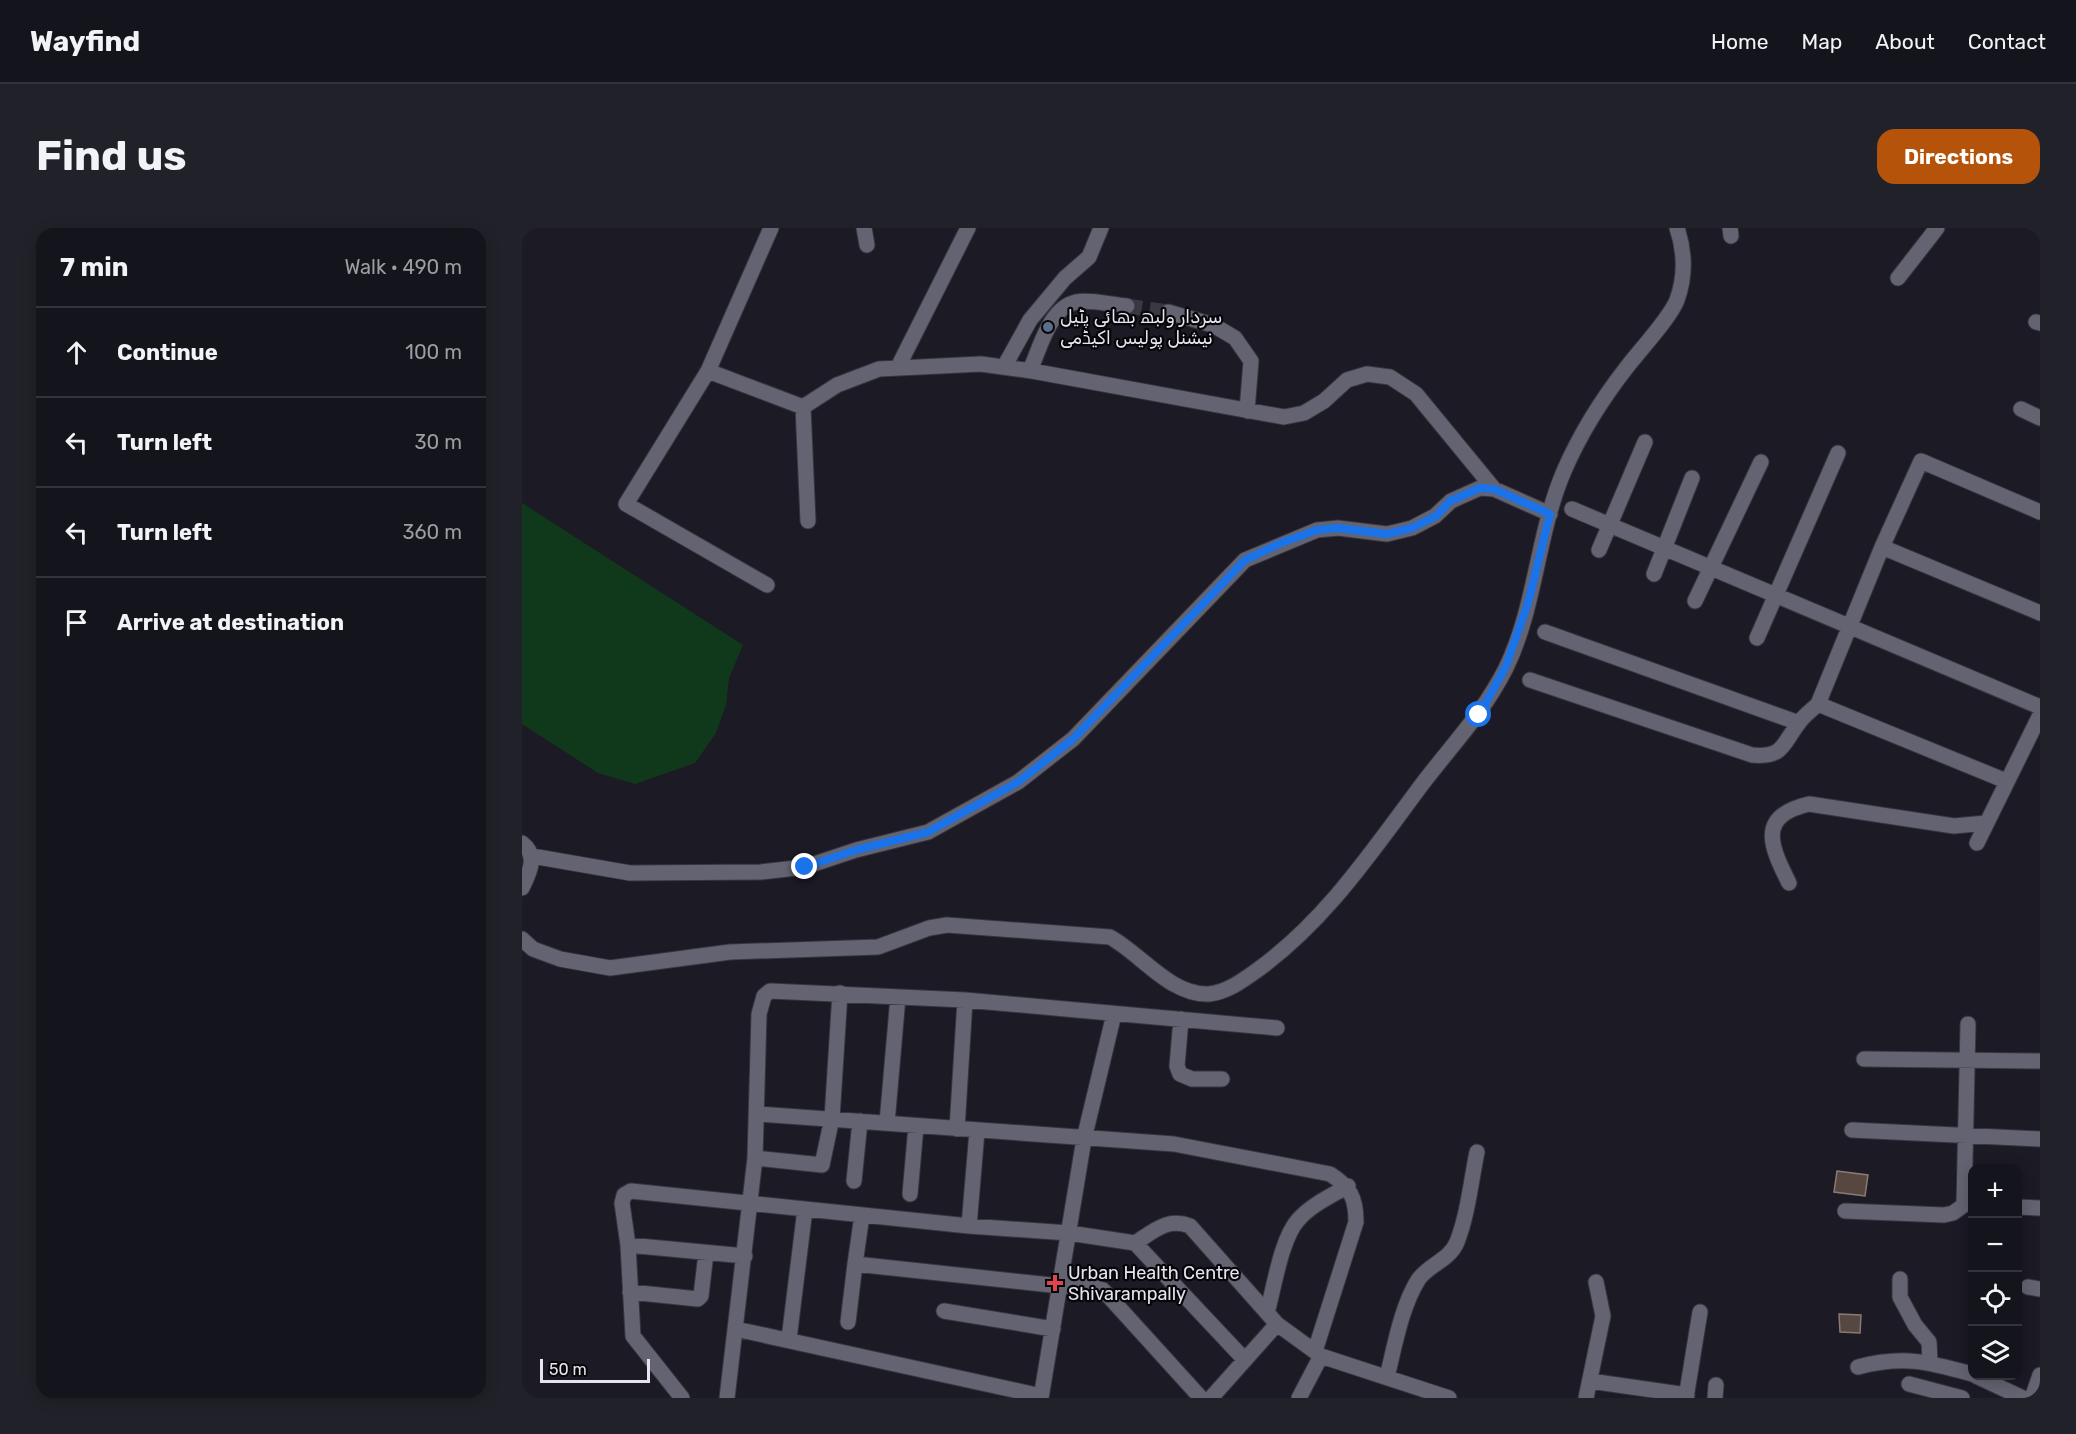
<!DOCTYPE html>
<html lang="en">
<head>
<meta charset="utf-8">
<style>
  body { margin:0; font-family:Rubik,Cairo,sans-serif; background:#212129; color:#f1f3f6 }
  .controls { position:absolute; right:18px; bottom:18px; display:grid; overflow:hidden; border-radius:12px; box-shadow:0 3px 15px #0003 }
  .controls button { width:54px; height:54px; display:grid; place-items:center; padding:0; border:0; border-bottom:2px solid #33333b; background:#14141c; color:#f1f3f6; font:30px sans-serif }
  .scale { position:absolute; left:18px; bottom:15px; width:110px; box-sizing:border-box; padding-left:6px; border:3px solid #e5e5ed; border-top:0; font-size:16px; line-height:21px; white-space:nowrap; color:#e5e5ed; -webkit-text-stroke:4px #06060a; paint-order:stroke }
  .stop { position:absolute; width:18px; height:18px; margin:-14px; border:4px solid #1a73e8; border-radius:50%; background:#fff }
  .stop.end { background:#1a73e8; border-color:#fff; box-shadow:0 2px 6px #0008 }
  .list { margin:0; padding:0; list-style:none }
  h2 { display:flex; justify-content:space-between; align-items:center; height:78px; margin:0; padding:0 24px; font-size:26px }
  h2 small { font-size:20px; font-weight:400; color:#9d9ea3 }
  .list li { display:grid; grid-template-columns:39px 1fr auto; gap:18px; align-items:center; box-sizing:border-box; height:90px; padding:0 24px; border-top:2px solid #33333b }
  .list b { display:block; font-size:22px; white-space:nowrap }
  .list em { font-size:20px; font-style:normal; color:#9d9ea3 }
  .icon { flex:none; width:33px; height:33px; fill:none; stroke:currentColor; stroke-width:2; stroke-linecap:round; stroke-linejoin:round }
  .map { position:relative; flex:none; width:1518px; height:1170px; overflow:hidden; border-radius:18px }
  header { display:flex; align-items:center; gap:36px; box-sizing:border-box; height:84px; padding:0 30px; background:#14141c; border-bottom:2px solid #33333b }
  header strong { font-size:28px }
  nav { display:flex; gap:33px; margin-inline-start:auto; font-size:21px }
  .intro { display:flex; align-items:center; justify-content:space-between; box-sizing:border-box; height:144px; padding:0 36px }
  h1 { margin:0; font-size:42px }
  .button { padding:15px 27px; border-radius:18px; background:#b45309; color:#fff; font-size:21px; font-weight:700 }
  main { display:flex; gap:36px; padding:0 36px }
  aside { flex:1; background:#14141c; border-radius:18px; box-shadow:0 3px 15px #0003 }
  .map>svg:first-child { display:block }
  .green { fill:#10391b }
  .building { fill:#564840; stroke:#8a7b72; stroke-width:1.5 }
  .lines { fill:none; stroke-linecap:round; stroke-linejoin:round }
  .minor-tunnel { stroke:#393843; stroke-width:15; stroke-dasharray:15 8; stroke-linecap:butt }
  .minor-casing { stroke:#37363f; stroke-width:17 }
  .minor { stroke:#646371; stroke-width:15 }
  .route { stroke:#1a73e8; stroke-width:8 }
  .service-dot { fill:#5c6f8a; stroke:#06060a; stroke-width:2 }
  .health-dot { fill:#e0444e; stroke:#06060a; stroke-width:2 }
  .labels { text-anchor:middle; stroke-width:4.5; stroke-linejoin:round; paint-order:stroke }
  .poi-label { font-size:18px; fill:#e5e5ed; stroke:#06060a; text-anchor:start }
</style>
</head>
<body>
<header>
<strong>Wayfind</strong>
<nav><a>Home</a><a>Map</a><a>About</a><a>Contact</a></nav>
</header>
<div class="intro"><h1>Find us</h1><a class="button">Directions</a></div>
<main>
<aside>
<h2>7 min<small>Walk · 490 m</small></h2>
<ul class="list">
<li><svg class="icon" aria-label="ahead" viewBox="0 0 24 24"><path d="M12 20V5M6 11l6-6 6 6"/></svg><div><b>Continue</b></div><em>100 m</em></li>
<li><svg class="icon" aria-label="left" viewBox="0 0 24 24"><path d="M17 20v-9H6M10 6l-5 5 5 5"/></svg><div><b>Turn left</b></div><em>30 m</em></li>
<li><svg class="icon" aria-label="left" viewBox="0 0 24 24"><path d="M17 20v-9H6M10 6l-5 5 5 5"/></svg><div><b>Turn left</b></div><em>360 m</em></li>
<li><svg class="icon" aria-label="arrive" viewBox="0 0 24 24"><path d="M6 21V4h12l-3 4 3 4H6"/></svg><div><b>Arrive at destination</b></div></li>
</ul>
</aside>
<div class="map">
<svg width="1518" height="1170" viewBox="0 0 1518 1170">
  <rect width="100%" height="100%" fill="#1b1a25"/>
  <path class="green" d="M0 275 221 417 207 450 204 477 194 505 173 535 113 556 76 545 0 496Z"/>
  <path class="building" d="M1315 943 1346 947 1343 968 1312 964Z
    M1317 1086 1339 1087 1338 1105 1318 1104Z"/>
  <g class="lines">
    <path class="minor-tunnel" d="M605 78 646 84"/>
    <g class="minor-casing">
      <path id="minor" d="M342 0 345 17
        M1208 0 1209 8
        M1376 50 1415 0
        M646 84 691 97 713 110 729 133 725 183
        M1514 94 1518 95
        M376 139 446 0
        M482 139 508 92 543 50 567 29 579 0
        M508 142C518 121 527 80 554 74 569 71 589 77 605 78
        M186 143 281 179 286 293
        M281 179 315 157 357 141 459 136 510 143 762 189 782 185 802 173 825 152 845 146 868 149 894 166 972 261
        M1499 181 1518 190
        M1050 281 1518 479
        M1360 319 1518 385
        M1077 322 1123 214
        M1132 346 1170 250
        M245 357 104 276 186 143 249 0
        M1173 373 1239 234
        M1023 404 1277 495
        M1235 410 1316 225
        M1008 452 1230 527C1261 530 1260 517 1276 496 1281 488 1290 482 1296 476L1360 319 1399 233 1518 284
        M1296 476 1484 553
        M0 615C16 627 8 644 0 660
        M1455 615 1518 487
        M10 628 108 645 239 644 283 639 334 622 406 604 496 554 551 511 723 332 795 302 816 300 865 306 890 300 913 288 929 273 958 260 972 261 1028 286
        M1267 655C1248 617 1235 588 1287 576L1432 598 1464 595
        M0 711 11 721 38 731 88 740 208 724 356 719 407 700 425 697 588 709C619 726 649 768 687 766 705 764 720 753 734 743 804 693 850 623 901 555 930 517 962 484 984 440 1014 378 1015 306 1042 243 1058 206 1080 171 1105 139 1118 122 1148 90 1155 72 1164 47 1163 24 1155 0
        M659 791 655 838 658 846 670 851H700
        M1342 831 1518 833
        M236 886 652 916 808 946C828 959 834 969 834 994L793 1123
        M365 895 376 769
        M435 901 443 772
        M1330 902 1518 911
        M233 930 300 937 310 890 318 765
        M332 953 338 893
        M388 966 394 898
        M1496 979 1518 980
        M1323 983 1422 987 1431 985 1442 977 1446 796
        M340 987 333 1036 538 1058H567L581 1062 679 1170
        M447 998 455 903
        M613 1015C632 1003 646 989 668 998L755 1096 799 1128 927 1170
        M106 1017 223 1028
        M1378 1051V1069L1393 1097 1407 1114 1408 1134
        M1506 1059 1518 1061
        M108 1064 176 1071 179 1068 184 1025
        M422 1083 531 1101
        M745 1085C752 1060 759 1011 776 992 789 977 809 968 826 958
        M326 1094 333 1036
        M214 1101 519 1168
        M267 1111 283 981
        M1336 1139C1382 1127 1406 1134 1450 1146
        M1454 1148 1501 1170
        M865 1149C873 1117 879 1080 896 1052 907 1036 927 1033 935 1014 946 986 949 953 955 924
        M1068 1153 1165 1167
        M1387 1156 1440 1170
        M160 1170 111 1108 106 1017 100 975 102 967 109 963 447 998 547 1005 613 1015 722 1131
        M205 1170 233 930 237 786 242 768 248 763 443 772 755 800
        M519 1170 562 911 592 786
        M689 1170 755 1096
        M777 1170 799 1128
        M1064 1170 1081 1088 1074 1054
        M1164 1170 1178 1084
        M1193 1170 1194 1157
        M1510 1170 1518 1147"/>
    </g>
    <use href="#minor" class="minor"/>
  </g>
  <g class="lines">
    <path class="route" d="M283 639 334 622 406 604 496 554 551 511 723 332 759 315 795 302 816 300 865 306 890 300 914 288 928 273 958 260 972 261 1028 286 1006 375 984 438 957 487"/>
  </g>
  <circle class="service-dot" cx="526" cy="99" r="6"/>
  <path class="health-dot" d="M530 1046h6v6h6v6h-6v6h-6v-6h-6v-6h6z"/>
  <g class="labels">
    <g class="poi-label">
      <text x="538" y="95">سردار ولبھ بھائی پٹیل<tspan x="538" dy="21">نیشنل پولیس اکیڈمی</tspan></text>
      <text x="546" y="1051">Urban Health Centre<tspan x="546" dy="21">Shivarampally</tspan></text>
    </g>
  </g>
</svg>
<div class="controls">
<button>+</button>
<button>−</button>
<button><svg class="icon" aria-label="locate" viewBox="0 0 24 24"><circle cx="12" cy="12" r="6"/><path d="M12 2v4M12 18v4M2 12h4M18 12h4"/></svg></button>
<button><svg class="icon" aria-label="layers" viewBox="0 0 24 24"><path d="M12 4l9 5-9 5-9-5zM3 14l9 5 9-5"/></svg></button>
</div>
<div class="scale">50 m</div>
<div class="stop" style="left:957px;top:487px"></div>
<div class="stop end" style="left:283px;top:639px"></div>
</div>
</main>
</body>
</html>
